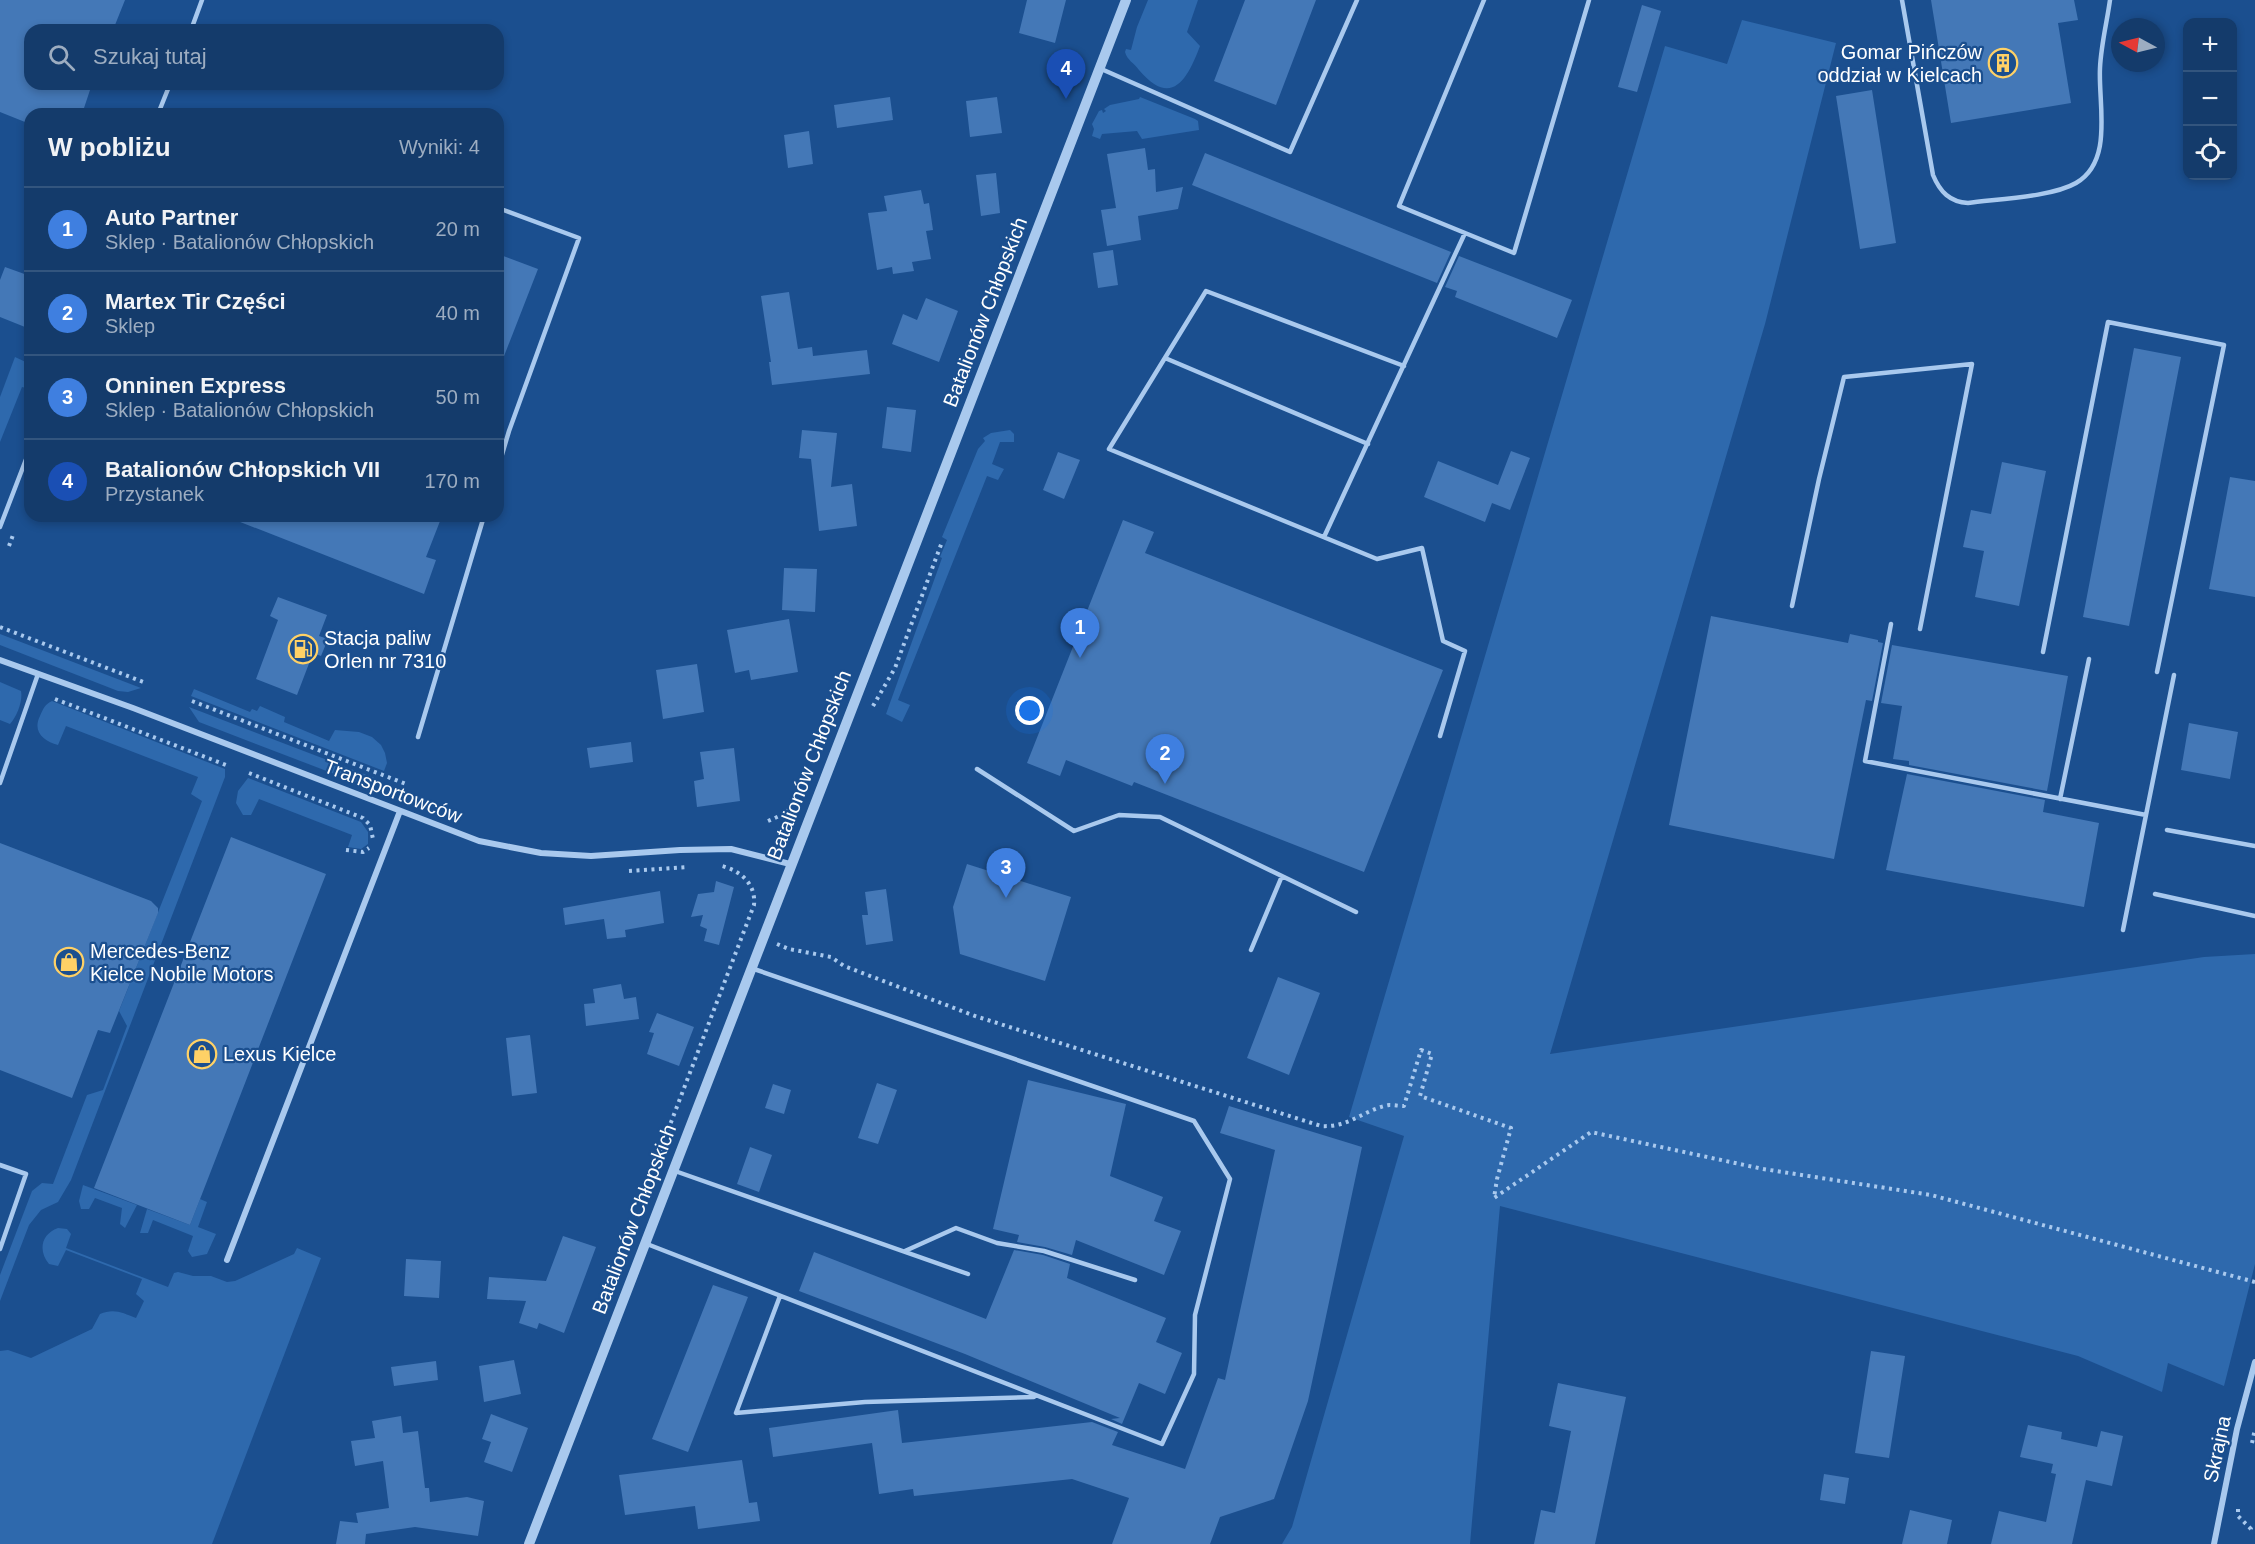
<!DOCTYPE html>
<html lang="pl">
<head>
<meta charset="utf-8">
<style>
  body { margin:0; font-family:Helvetica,sans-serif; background:#1d4271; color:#f1f3f6 }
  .controls { position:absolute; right:18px; top:18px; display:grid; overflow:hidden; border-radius:12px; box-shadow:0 3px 9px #0003 }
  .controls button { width:54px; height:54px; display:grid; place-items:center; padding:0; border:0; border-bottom:2px solid #33557e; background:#143b6b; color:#f1f3f6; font:30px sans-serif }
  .compass { position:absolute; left:2111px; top:18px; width:54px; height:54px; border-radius:50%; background:#143b6b; box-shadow:0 3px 9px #0003; rotate:277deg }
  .you { position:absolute; left:1030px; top:711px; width:21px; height:21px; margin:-15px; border:4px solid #fff; border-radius:50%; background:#1a73e8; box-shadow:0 0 0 9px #1a73e833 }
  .badge { display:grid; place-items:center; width:39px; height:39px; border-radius:50%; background:#ffd166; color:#fff; font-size:20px; font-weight:700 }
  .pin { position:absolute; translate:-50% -50px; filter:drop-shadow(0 2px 3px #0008) }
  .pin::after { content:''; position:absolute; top:32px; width:21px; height:18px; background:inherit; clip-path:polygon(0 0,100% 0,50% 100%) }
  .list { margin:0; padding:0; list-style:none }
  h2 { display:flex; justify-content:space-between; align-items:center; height:78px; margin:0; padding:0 24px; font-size:26px }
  h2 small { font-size:20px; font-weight:400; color:#9dadc1 }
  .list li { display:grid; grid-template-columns:39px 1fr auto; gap:18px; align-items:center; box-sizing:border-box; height:84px; padding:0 24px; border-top:2px solid #33557e }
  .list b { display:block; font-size:22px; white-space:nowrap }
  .list p { margin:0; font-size:20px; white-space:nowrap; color:#9dadc1 }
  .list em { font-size:20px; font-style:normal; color:#9dadc1 }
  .icon { flex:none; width:33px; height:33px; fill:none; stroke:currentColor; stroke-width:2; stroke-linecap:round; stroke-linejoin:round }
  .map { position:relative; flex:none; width:2255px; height:1544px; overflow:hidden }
  .search { position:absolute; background:#143b6b; box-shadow:0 3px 9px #0003; left:24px; top:24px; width:480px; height:66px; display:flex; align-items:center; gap:15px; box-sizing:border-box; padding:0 21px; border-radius:18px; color:#9dadc1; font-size:22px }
  .panel { position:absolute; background:#143b6b; box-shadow:0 3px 9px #0003; left:24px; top:108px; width:480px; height:414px; border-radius:18px }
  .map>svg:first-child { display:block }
  .green { fill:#2e69ad }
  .building { fill:#4478b7 }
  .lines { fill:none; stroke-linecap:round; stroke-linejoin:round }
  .path { stroke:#a9c9ee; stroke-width:4; stroke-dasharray:3 4.5; stroke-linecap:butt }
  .service { stroke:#a9c9ee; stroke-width:4.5 }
  .minor { stroke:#a9c9ee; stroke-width:6 }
  .tertiary { stroke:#a9c9ee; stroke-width:10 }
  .labels { text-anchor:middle; stroke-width:4.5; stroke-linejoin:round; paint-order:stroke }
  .poi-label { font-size:20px; fill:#fff; stroke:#1b4f8f; text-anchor:start }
  .street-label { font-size:20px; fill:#fff; stroke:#1b4f8f }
</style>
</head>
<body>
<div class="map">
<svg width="2255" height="1544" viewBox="0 0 2255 1544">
  <rect width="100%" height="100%" fill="#1b4f8f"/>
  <path class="green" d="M1148 0H1198L1187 32 1200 46C1188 78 1172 109 1139 70 1134 63 1127 60 1125 52L1126 49 1131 50 1137 27Z
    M1742 20 1836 43 1765 324 1550 1054 2204 957 2255 954V1264L2224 1386 2168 1363 2162 1392 2078 1356 1500 1206 1470 1544H1282L1292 1527 1404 1136 1349 1117 1665 46 1727 64Z
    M1140 97 1195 119 1198 121 1199 130 1142 139 1137 131 1102 134 1100 139 1092 136 1094 129 1092 124 1099 111 1102 110 1103 113 1106 111 1104 109 1110 105 1139 99Z
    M15 357 30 364V389L22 387 0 442V397Z
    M1010 430 1014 434V442H1000L992 464 1004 469 998 480 987 476 898 700 910 705 902 722 886 714 942 558 940 557 947 540 942 537 978 449 985 441 983 438 991 433Z
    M0 634 141 688 128 692 118 691 0 645Z
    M0 682 21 691C23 701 17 716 10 724L0 720Z
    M194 689 250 712 252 709 257 711 260 706 285 717 284 722 329 741 335 730 359 732 372 737 381 745 385 753 387 763 384 771 191 696Z
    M52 701 225 769V777L71 1180 58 1202 41 1210 29 1225 0 1301V1275L32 1191 42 1183 53 1184 87 1095 103 1090 127 1026 119 1011 202 801 191 794 198 777 66 726 58 745C44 741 32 732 40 716 43 709 45 704 52 701Z
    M189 707 377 779 363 785 199 722Z
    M248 778 361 822 368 832V844L361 849 348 847 352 835 259 799 251 815H243L236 803 238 791Z
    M83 1185 137 1205 125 1228 120 1224 122 1208 95 1198 89 1209H81L79 1201Z
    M200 1199 207 1202 198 1227 216 1234 207 1254 192 1257 188 1251 193 1236 153 1220 148 1233H140L147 1209 190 1225Z
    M58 1228 67 1229 71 1234 66 1248 168 1287 174 1273 178 1272 193 1276H211L227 1282 235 1281 294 1254 297 1248 321 1258 212 1544H0V1351L8 1350 31 1358 92 1329 100 1314C114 1308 123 1313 136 1318L144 1301 136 1294 142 1279 66 1250 58 1266 49 1264C38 1251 41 1234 58 1228Z"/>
  <path class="building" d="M0 0H125L113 30H30V84H92L82 114H30V124L0 112Z
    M1027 0H1066L1055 43 1019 33Z
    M1245 0H1316L1276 105 1214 81Z
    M1931 0H2074L2078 20 2058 23 2071 103 1951 123Z
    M1642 5 1661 11 1637 92 1618 87Z
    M1872 90 1896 243 1860 249 1836 96Z
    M890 97 893 120 837 128 834 105Z
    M997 97 1002 133 970 137 966 101Z
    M809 131 813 164 788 168 784 135Z
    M1145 148 1148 170 1155 169 1156 192 1183 187 1178 209 1138 216 1141 240 1107 246 1101 210 1116 208 1107 154Z
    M1205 153 1451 252 1437 283 1192 185Z
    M996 173 1000 213 981 216 976 175Z
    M921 190 924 204 929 203 933 230 926 231 931 259 912 262 914 271 893 274 892 267 877 270 868 213 887 211 884 196Z
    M1113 250 1118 285 1098 288 1093 253Z
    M498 254 538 269 499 369 498 368Z
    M1459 256 1572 300 1557 338 1455 297 1457 291 1445 287Z
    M5 267 30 276V329L0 317V280Z
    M789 292 798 349 812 347 813 356 867 350 870 374 772 385 769 362H771L761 296Z
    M926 298 958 311 939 362 892 344 903 314 917 320Z
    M2134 348 2181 357 2129 626 2083 617Z
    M887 407 916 410 911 452 882 448Z
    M802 430 837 433 831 487 852 484 857 526 819 531 811 459 799 458Z
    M1511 451 1530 458 1510 510 1492 503 1485 522 1424 497 1438 461 1498 485Z
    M1058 452 1080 460 1064 499 1043 490Z
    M2002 462 2046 471 2019 606 1975 597 1984 551 1963 547 1971 510 1991 514Z
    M2230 477 2255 481V597L2209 589Z
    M225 516H442L426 557 436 560 424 594Z
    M1123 520 1154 532 1145 553 1443 670 1364 872 1134 782 1132 786 1066 760 1060 776 1027 763Z
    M784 568 817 569 815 612 782 610Z
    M278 597 327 615 319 636 328 639 321 656 313 653 297 695 256 679 278 620 270 616Z
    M1711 616 1848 643 1850 634 1878 640V642L1883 643 1872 701 1866 700 1834 859 1669 825Z
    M789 619 798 672 751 680 749 670 735 673 727 630Z
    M1892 645 2068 676 2047 791 1909 765V761L1893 759 1902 706 1881 703Z
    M697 664 704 712 663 719 656 670Z
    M2189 723 2238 732 2230 779 2181 770Z
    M631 742 633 762 590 768 587 748Z
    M734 748 740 801 697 807 694 781 704 779 700 752Z
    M1907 774 2045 800 2043 812 2099 823 2084 907 1886 870Z
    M231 837 326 874 190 1225 94 1188Z
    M0 843 151 901 158 908V913L110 1033 98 1030 72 1098 0 1070Z
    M967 864 1071 897 1045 981 960 954 953 907Z
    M716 881 734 887 719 945 704 941 707 929 700 926 703 915 691 917 698 894 714 892Z
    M886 889 893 941 866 945 862 915H868L865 892Z
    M660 891 664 923 625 930 626 937 607 939 604 919 565 925 563 908Z
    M1278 977 1320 993 1289 1075 1247 1058Z
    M621 984 624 999 636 997 639 1019 586 1026 584 1004 595 1003 593 989Z
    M657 1013 694 1027 679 1066 647 1054 654 1033 649 1032Z
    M530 1035 537 1093 512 1096 506 1038Z
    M1028 1080 1126 1104 1110 1176 1163 1197 1154 1221 1181 1231 1164 1275 1076 1240 1072 1255 1045 1247 1017 1242 1019 1235 993 1229Z
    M877 1083 897 1090 878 1144 858 1138Z
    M773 1084 791 1090 784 1114 765 1108Z
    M1229 1106 1362 1147 1308 1401 1274 1499 1220 1517 1210 1544H1112L1129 1498 1072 1479 914 1496 913 1489 879 1494 872 1443 773 1457 769 1428 898 1410 902 1443 1092 1422 1118 1432 1112 1445 1185 1469 1218 1378 1225 1380 1275 1150 1220 1133Z
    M750 1147 772 1155 759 1192 737 1184Z
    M563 1236 596 1247 564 1333 539 1323 537 1329 519 1323 526 1301 487 1299 489 1277 546 1281Z
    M1014 1250 1043 1255 1070 1264 1067 1278 1166 1318 1156 1342 1182 1353 1165 1394 1139 1383 1122 1424 1111 1419 1120 1418 965 1354 799 1291 814 1252 986 1319Z
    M406 1259 441 1261 439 1298 404 1296Z
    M713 1285 748 1297 688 1452 652 1439Z
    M1871 1351 1905 1356 1889 1458 1855 1453Z
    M514 1360 521 1394 484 1402 479 1366Z
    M436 1361 438 1380 394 1386 391 1367Z
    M1558 1383 1626 1397 1595 1544H1534L1541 1510 1555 1513 1571 1431 1549 1426Z
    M491 1414 528 1428 512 1472 484 1462 491 1442 482 1439Z
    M401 1416 403 1433 418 1431 425 1488H429L430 1502 467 1497 484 1501 478 1536 415 1527 366 1534 365 1544H336L340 1521 358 1523 356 1513 389 1508 383 1461 355 1466 351 1441 375 1438 372 1421Z
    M2028 1425 2062 1432 2061 1439 2097 1447 2101 1431 2123 1436 2112 1486 2086 1480 2072 1544H1991L1999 1511 2046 1522 2056 1474 2051 1473 2053 1464 2020 1457Z
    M742 1460 749 1503 757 1502 760 1521 698 1529 695 1506 625 1515 619 1475Z
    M1824 1474 1849 1478 1845 1504 1820 1500Z
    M1910 1510 1952 1520 1947 1544H1902Z"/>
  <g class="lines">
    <path class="path" d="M9 546 13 535
      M0 627 146 683
      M55 699 226 765
      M192 701 406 784
      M873 706 895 668 942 542
      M249 773 363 818 370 825 373 839
      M768 821 784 814 795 804
      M346 850 363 852 369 848
      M629 871 688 867
      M777 944 789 949 831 957 844 966 975 1016 1321 1126C1349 1128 1365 1109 1389 1105 1394 1105 1399 1106 1404 1106L1421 1050 1432 1054 1420 1096 1511 1128 1497 1179 1494 1198 1591 1132 1763 1169 1931 1195 2255 1282
      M660 1151 754 905C756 884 741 871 722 866
      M2252 1443 2255 1429
      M2238 1509V1516L2251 1529 2250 1533"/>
    <path class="service" d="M1484 0 1399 206 1514 253 1589 0
      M1902 0 1933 175C1940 192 1950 202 1968 203 1997 199 2052 197 2076 183 2114 161 2098 104 2100 68 2101 45 2107 22 2110 0
      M191 30 202 0
      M1099 68 1290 152 1357 0
      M158 114 170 84
      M498 208 579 238 509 431 498 468
      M1165 358 1368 444
      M1404 366 1206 291 1109 449 1377 559 1422 548 1443 641 1465 651 1440 736
      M0 527 30 449
      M1324 537 1465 233
      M1792 606 1819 479 1844 377 1972 364 1920 629
      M1891 624 1865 761 2146 815 2123 930
      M2043 652 2108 322 2224 345 2157 672
      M418 737 484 516
      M977 769 1074 831 1119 815 1160 817 1356 912
      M0 783 38 674
      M2060 799 2089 659
      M2146 815 2174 675
      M2167 830 2255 846
      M2155 894 2255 916
      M1251 950 1282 876
      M0 1165 26 1174 0 1249
      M675 1171 968 1274
      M647 1244 1162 1444 1194 1374 1195 1315 1230 1179 1194 1121 751 968
      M905 1251 956 1228 997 1243 1044 1251 1135 1280
      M780 1296 736 1413 865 1402 1034 1397"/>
    <path class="minor" d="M0 660 133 708 479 841 541 853 591 856 680 850 731 849 790 864
      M227 1260 400 811
      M2214 1544 2237 1429 2255 1362"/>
    <path class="tertiary" d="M529 1544 1126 0"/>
  </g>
  <defs>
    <g id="building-ring" transform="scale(1.5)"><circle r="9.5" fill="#1b4f8f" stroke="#ffd166" stroke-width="1.5"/><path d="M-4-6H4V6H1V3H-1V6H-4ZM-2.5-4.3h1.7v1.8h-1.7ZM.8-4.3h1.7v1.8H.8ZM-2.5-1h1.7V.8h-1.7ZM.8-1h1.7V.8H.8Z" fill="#ffd166"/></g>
    <g id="fuel-ring" transform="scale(1.5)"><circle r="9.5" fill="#1b4f8f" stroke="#ffd166" stroke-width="1.5"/><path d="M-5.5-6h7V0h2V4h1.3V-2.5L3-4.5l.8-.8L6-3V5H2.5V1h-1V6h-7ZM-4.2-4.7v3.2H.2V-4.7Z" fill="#ffd166"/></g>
    <g id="shop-ring" transform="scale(1.5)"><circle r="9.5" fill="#1b4f8f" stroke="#ffd166" stroke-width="1.5"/><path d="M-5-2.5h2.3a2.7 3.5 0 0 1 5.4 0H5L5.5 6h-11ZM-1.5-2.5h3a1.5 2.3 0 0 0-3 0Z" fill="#ffd166"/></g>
  </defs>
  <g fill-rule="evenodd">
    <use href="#building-ring" x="2003" y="63"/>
    <use href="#fuel-ring" x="303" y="649"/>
    <use href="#shop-ring" x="69" y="962"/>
    <use href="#shop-ring" x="202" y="1054"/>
  </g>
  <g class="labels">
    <g class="poi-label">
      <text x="1982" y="59" text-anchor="end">Gomar Pińczów<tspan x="1982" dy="23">oddział w Kielcach</tspan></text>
      <text x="324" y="645">Stacja paliw<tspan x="324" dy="23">Orlen nr 7310</tspan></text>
      <text x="90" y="958">Mercedes-Benz<tspan x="90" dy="23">Kielce Nobile Motors</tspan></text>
      <text x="223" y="1061">Lexus Kielce</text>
    </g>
    <g class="street-label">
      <text transform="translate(985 312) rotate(-69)" y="7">Batalionów Chłopskich</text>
      <text transform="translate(809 765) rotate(-69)" y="7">Batalionów Chłopskich</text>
      <text transform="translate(393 791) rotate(21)" y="7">Transportowców</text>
      <text transform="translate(634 1219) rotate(-69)" y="7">Batalionów Chłopskich</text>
      <text transform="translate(2217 1449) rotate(-78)" y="7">Skrajna</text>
    </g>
  </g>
</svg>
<div class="controls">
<button>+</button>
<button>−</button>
<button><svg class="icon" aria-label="locate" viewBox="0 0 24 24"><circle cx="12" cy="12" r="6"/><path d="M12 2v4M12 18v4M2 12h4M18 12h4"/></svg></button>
</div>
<svg class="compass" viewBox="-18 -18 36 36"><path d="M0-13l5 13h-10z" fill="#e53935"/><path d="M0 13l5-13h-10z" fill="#9dadc1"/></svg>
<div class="you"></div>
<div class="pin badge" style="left:1080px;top:658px;background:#3f7fe0">1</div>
<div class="pin badge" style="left:1165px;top:784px;background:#3f7fe0">2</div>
<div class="pin badge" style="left:1006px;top:898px;background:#3f7fe0">3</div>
<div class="pin badge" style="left:1066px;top:99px;background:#1a4fb4">4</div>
<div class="search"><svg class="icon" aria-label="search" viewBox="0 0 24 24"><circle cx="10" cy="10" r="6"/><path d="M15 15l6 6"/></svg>Szukaj tutaj</div>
<section class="panel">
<h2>W pobliżu<small>Wyniki: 4</small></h2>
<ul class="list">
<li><span class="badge" style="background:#3f7fe0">1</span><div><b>Auto Partner</b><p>Sklep · Batalionów Chłopskich</p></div><em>20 m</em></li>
<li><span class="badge" style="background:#3f7fe0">2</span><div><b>Martex Tir Części</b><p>Sklep</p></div><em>40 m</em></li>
<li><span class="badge" style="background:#3f7fe0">3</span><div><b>Onninen Express</b><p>Sklep · Batalionów Chłopskich</p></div><em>50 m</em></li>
<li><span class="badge" style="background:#1a4fb4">4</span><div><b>Batalionów Chłopskich VII</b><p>Przystanek</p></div><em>170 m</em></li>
</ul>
</section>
</div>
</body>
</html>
